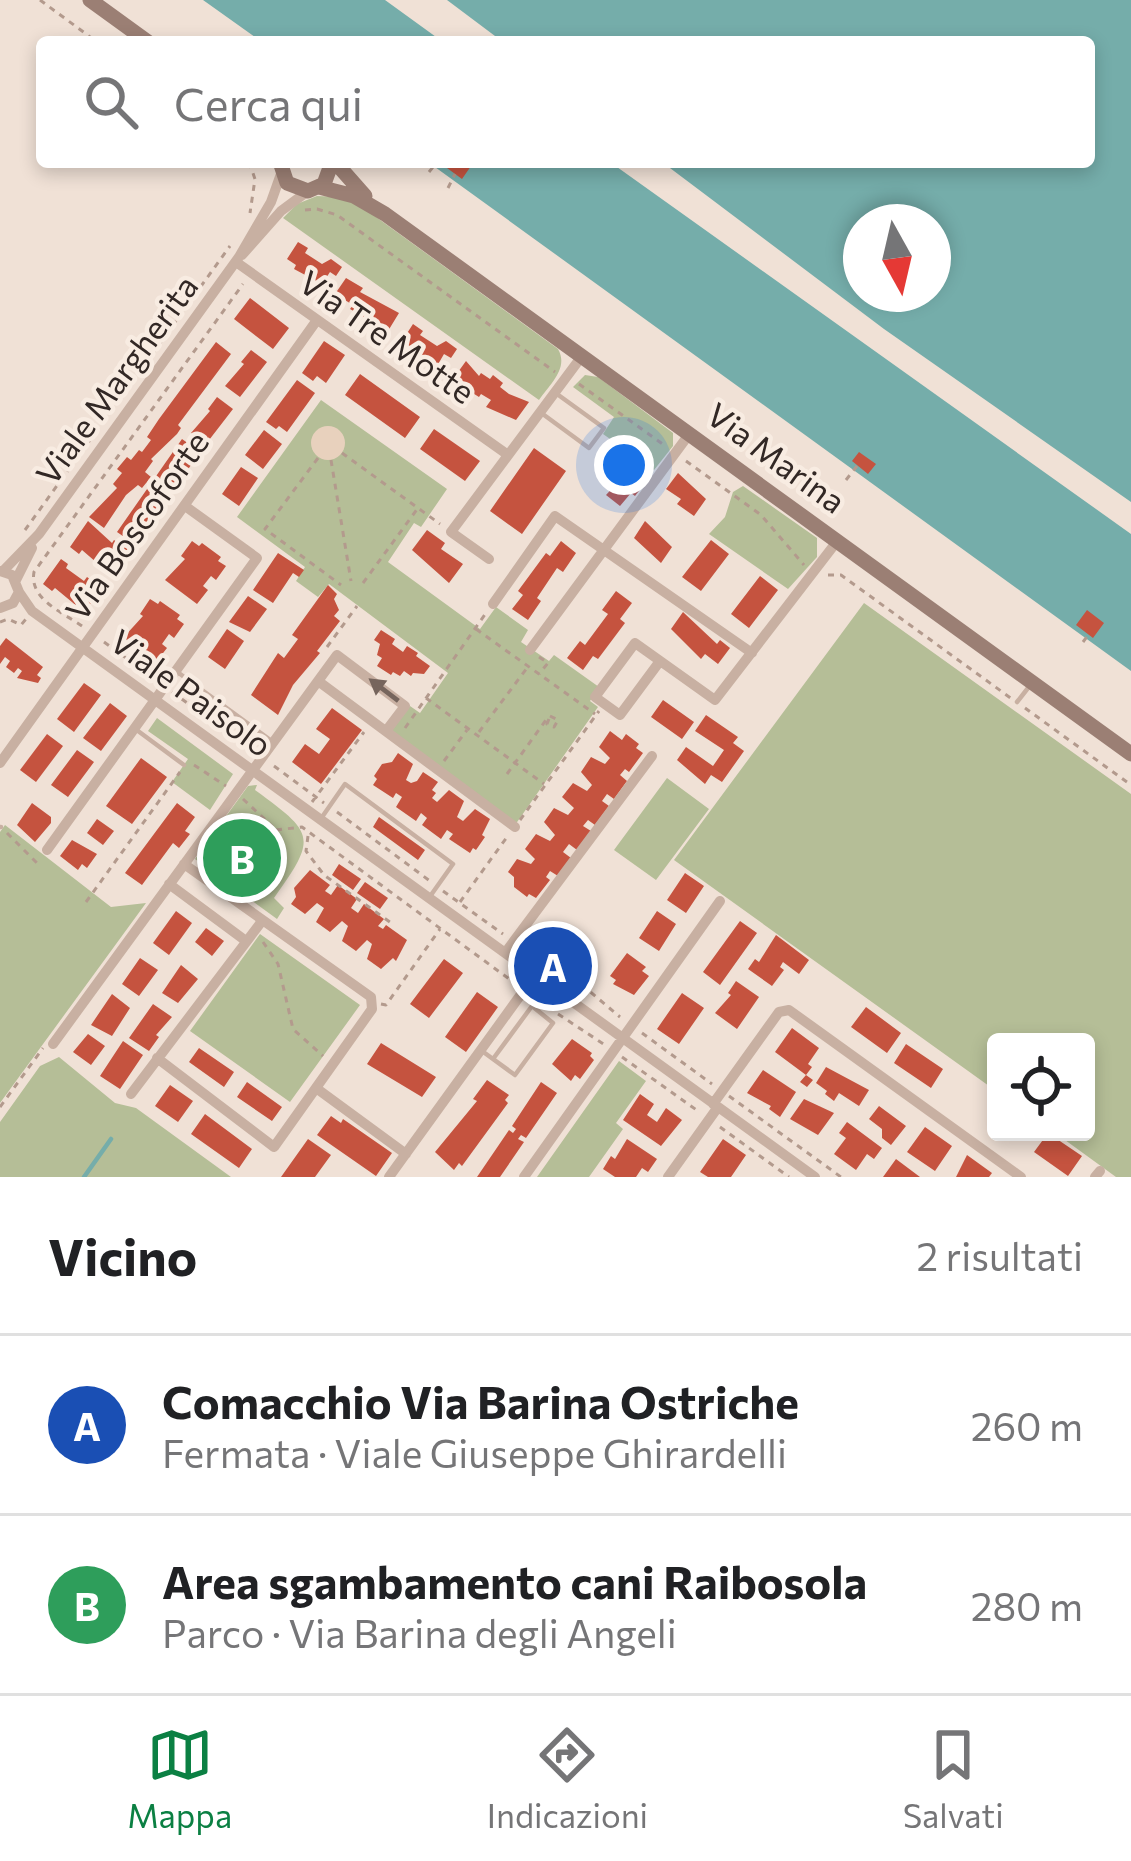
<!DOCTYPE html>
<html lang="it">
<head>
<meta charset="utf-8">
<style>
  body { margin:0; font-family:Commissioner,sans-serif; background:#f2f2f2; color:#202124 }
  .controls { position:absolute; right:36px; bottom:36px; display:grid; overflow:hidden; border-radius:12px; box-shadow:0 6px 18px #0003 }
  .controls button { width:108px; height:108px; display:grid; place-items:center; padding:0; border:0; border-bottom:3px solid #e0e0e0; background:#fff; color:#202124; font:60px sans-serif }
  .compass { position:absolute; left:843px; top:204px; width:108px; height:108px; border-radius:50%; background:#fff; box-shadow:0 6px 18px #0003; rotate:172deg }
  .you { position:absolute; left:624px; top:465px; width:42px; height:42px; margin:-30px; border:9px solid #fff; border-radius:50%; background:#1a73e8; box-shadow:0 0 0 18px #1a73e833 }
  .badge { display:grid; place-items:center; width:78px; height:78px; border-radius:50%; background:#0b8043; color:#fff; font-size:39px; font-weight:700 }
  .pin { position:absolute; translate:-50% -50%; border:6px solid #fff; box-shadow:0 3px 12px #0006 }
  .list { margin:0; padding:0; list-style:none }
  h2 { display:flex; justify-content:space-between; align-items:center; height:156px; margin:0; padding:0 48px; font-size:51px }
  h2 small { font-size:39px; font-weight:400; color:#757577 }
  .list li { display:grid; grid-template-columns:78px 1fr auto; gap:36px; align-items:center; box-sizing:border-box; height:180px; padding:0 48px; border-top:3px solid #e0e0e0 }
  .list b { display:block; font-size:45px; white-space:nowrap }
  .list p { margin:0; font-size:39px; white-space:nowrap; color:#757577 }
  .list em { font-size:39px; font-style:normal; color:#757577 }
  .icon { flex:none; width:66px; height:66px; fill:none; stroke:currentColor; stroke-width:2; stroke-linecap:round; stroke-linejoin:round }
  .map { position:relative; flex:none; width:1131px; height:1177px; overflow:hidden }
  .search { position:absolute; background:#fff; box-shadow:0 6px 18px #0003; left:36px; right:36px; top:36px; height:132px; display:flex; align-items:center; gap:30px; box-sizing:border-box; padding:0 42px; border-radius:12px; color:#757577; font-size:45px }
  .sheet { height:516px; background:#fff }
  nav { display:flex; justify-content:space-around; align-items:center; box-sizing:border-box; height:168px; border-top:3px solid #e0e0e0; background:#fff; font-size:33px; color:#757577 }
  nav a { display:grid; justify-items:center; gap:6px }
  nav .on { color:#0b8043 }
  .map>svg:first-child { display:block }
  .green { fill:#b5be97 }
  .plaza { fill:#e8d1bd }
  .water { fill:#75adaa; fill-rule:evenodd }
  .lines { fill:none; stroke-linecap:round; stroke-linejoin:round }
  .stream { stroke:#75adaa; stroke-width:4.5 }
  .building { fill:#c5533f }
  .path { stroke:#b39a8d; stroke-width:3; stroke-dasharray:6 6; stroke-linecap:butt }
  .lane { stroke:#c8b0a2; stroke-width:4.5 }
  .street { stroke:#c8b0a2; stroke-width:10 }
  .secondary { stroke:#9b7f74; stroke-width:15 }
  .oneway { fill:#76655d }
  .labels { text-anchor:middle; stroke-width:9; stroke-linejoin:round; paint-order:stroke }
  .street-label { font-size:33px; fill:#322825; stroke:#f8ece2 }
</style>
</head>
<body>
<div class="map">
<svg width="1131" height="1177" viewBox="0 0 1131 1177">
  <rect width="100%" height="100%" fill="#f0e1d6"/>
  <path class="green" d="M317 196 341 197 365 209 558 349C569 368 550 384 539 400L283 218 297 204Z
    M585 375 598 377 673 433V446L654 470 603 434 614 417 573 387Z
    M321 400 447 489 421 527 414 523 388 562 480 629 496 607 528 630 521 642 549 661 554 655 599 687 590 701 598 707 515 825 389 732 410 706 420 713 448 673 329 584 318 597 296 581 305 567 237 517Z
    M743 486 817 538V557L788 589 709 534 725 517 733 492Z
    M864 603 1131 794V1177H1116L1054 1132H1086V1042H996V1091L674 860Z
    M157 718 233 774 210 810 172 782 188 759 148 731Z
    M667 778 709 809 656 880 614 850Z
    M257 785 255 790C314 833 318 837 274 898L284 908 277 919 195 859 248 786Z
    M5 825 111 907 146 903 0 1103V832Z
    M260 934 360 1005 290 1102 190 1031Z
    M59 1057 115 1103 136 1108 231 1177H0V1122L40 1066Z
    M619 1061 646 1081 616 1123 623 1129 589 1177H537Z"/>
  <path class="plaza" d="M311 443a17 17 0 1 1 34 0a17 17 0 1 1-34 0Z"/>
  <path class="water" d="M203 0H385L443 42H262Z
    M447 0H1131V502L884 329 662 162H1089V42H503ZM933 222V294H861V222Z
    M428 162H610L1131 534V671Z"/>
  <g class="lines">
    <path class="stream" d="M84 1177 111 1139"/>
  </g>
  <path class="building" d="M452 162H466L471 166 462 179 447 168Z
    M298 242 308 248 305 253 322 264 331 259 342 267 336 276 330 272 322 284 294 269 296 265 287 259Z
    M346 278 363 288 360 292 399 313 388 331 350 309 353 305 335 294Z
    M250 298 289 328 273 349 234 319Z
    M413 324 423 331 420 335 437 346 446 341 457 349 451 358 444 354 437 366 409 351 411 347 402 341Z
    M324 341 345 355 326 383 317 376 313 381 302 373Z
    M216 342 231 354 178 425 181 428 177 434 151 459 153 461 145 472 151 477 142 488 138 485 126 495 104 528 89 517 117 488 113 484 122 473 117 469 127 457 131 460 139 450 142 452 151 440 147 437 159 419Z
    M251 350 267 362 240 397 225 386 244 364 241 362Z
    M466 361 479 376 481 373 490 379 493 375 503 383 500 387 509 394 529 402 516 420 486 407 491 400 481 394 479 397 471 392 468 395 457 387 460 384 453 379Z
    M360 374 420 417 405 438 345 395Z
    M297 380 315 393 287 432 279 426 276 429 266 422Z
    M217 397 233 409 206 444 191 433 210 411 208 409Z
    M434 429 480 461 465 481 420 449Z
    M264 430 282 444 263 469 245 455Z
    M182 439 200 452 136 545 117 532Z
    M534 448 566 471 522 534 490 511Z
    M859 452 876 464 868 474 852 461Z
    M241 467 258 478 239 506 222 494Z
    M632 467 648 479 635 496 631 493 620 506 606 495Z
    M678 473 706 499 694 516 677 504 681 499 666 489Z
    M88 521 112 543 114 540 129 550 111 575 82 550 79 554 70 547Z
    M645 521 672 547 661 563 634 538Z
    M427 530 445 543 441 549 463 564 449 583 412 550Z
    M711 540 729 554 701 591 682 577Z
    M192 541 199 546 202 543 221 557 218 561 226 566 216 580 211 576 203 586 208 590 197 604 165 580 185 559 181 556Z
    M561 541 576 553 563 572 557 568 537 598 541 601 528 620 512 609 523 595 518 591 546 553 550 556Z
    M278 553 304 570 299 577 293 573 273 603 253 590Z
    M61 559 68 564 66 568 84 581 87 577 102 588 84 612 55 588 52 591 43 584Z
    M760 576 778 590 749 628 731 614Z
    M328 585 337 594 334 599 339 610 334 616 340 621 317 651 320 653 293 685 278 715 251 695 278 653 284 658 298 639 292 635Z
    M616 591 632 603 620 619 625 623 598 659 593 656 583 670 567 658 580 641 585 645 608 614 602 610Z
    M248 596 267 609 250 632 229 622Z
    M150 599 158 604 160 601 180 615 177 619 184 624 174 638 169 634 162 644 167 648 156 662 123 638 143 616 140 614Z
    M1087 610 1104 623 1093 638 1076 625Z
    M683 612 717 644 720 640 730 648 718 664 705 654 701 659 671 629Z
    M227 629 244 641 225 669 208 657Z
    M381 630 395 639 392 644 403 652 407 646 418 653 416 656 430 666 424 674 413 673 411 676 404 671 400 676 393 672 391 675 377 666 382 658 377 655 380 644 374 640Z
    M6 638 43 667 37 675 41 678 38 683 17 678 22 671 18 668 14 673 6 667 10 661 5 657 0 664V646Z
    M84 683 101 695 74 732 57 719Z
    M663 700 694 722 682 739 651 717Z
    M110 703 127 716 101 751 83 738Z
    M332 708 362 730 321 784 292 762 305 744 319 754 330 739 316 729Z
    M706 715 738 737 733 743 744 751 722 782 711 775 705 784 677 760 686 747 713 766 724 750 695 731Z
    M610 731 622 740 626 734 639 744 636 748 643 753 629 772 625 769 620 775 627 781 614 799 607 794 602 801 609 806 595 825 588 820 583 826 591 831 577 850 569 844 563 852 571 858 558 876 550 871 546 877 550 880 536 898 529 894 527 897 514 887V877L508 872 517 859 531 864 535 859 525 849 536 834 550 841 555 835 544 822 554 808 568 815 574 808 562 797 573 783 587 791 592 785 581 772 591 757 605 764 610 758 599 747Z
    M47 734 63 746 36 782 20 770Z
    M77 750 94 762 68 797 51 785Z
    M398 753 413 764 406 780 411 783 417 781 423 772 438 782 432 790 436 793 432 798 437 802 449 790 464 801 457 817 463 821 475 809 490 819 482 835 485 837 476 850 473 848 470 853 449 839 453 834 447 830 441 839 422 825 427 818 421 813 416 821 396 807 402 797 396 793 393 798 373 785 377 779 374 776 382 764 392 762Z
    M141 758 167 777 132 824 106 806Z
    M32 803 51 817V823L35 842 17 825Z
    M177 803 195 817 185 831 190 834 179 848 173 843 142 885 125 873Z
    M379 817 425 850 418 860 373 827Z
    M97 819 114 831 103 845 87 833Z
    M72 840 97 854 87 868 82 864 78 870 60 856Z
    M339 864 361 879 353 890 332 875Z
    M310 870 330 885 325 891 331 895 338 885 357 899 351 908 358 913 364 904 384 919 378 926 383 929 386 925 407 940 396 961 393 958 381 969 367 959 372 944 367 940 356 951 342 941 348 926 342 921 330 932 316 922 324 908 317 903 305 914 291 904 296 897 294 888Z
    M685 873 704 886 686 913 667 900Z
    M365 882 388 898 380 909 357 893Z
    M176 911 192 923 169 955 153 943Z
    M657 911 676 924 659 951 639 938Z
    M740 921 757 933 720 985 703 972Z
    M206 928 224 941 212 956 195 942Z
    M776 935 809 960 799 974 783 962 780 967 784 970 772 986 748 969 755 959 759 962Z
    M627 953 646 967 642 971 649 976 634 995 613 984 616 980 610 976Z
    M140 958 158 970 139 996 122 984Z
    M444 959 463 973 429 1018 410 1004Z
    M181 965 198 979 178 1003 162 993Z
    M736 981 759 997 737 1029 715 1013 731 995 728 993Z
    M477 992 498 1007 466 1052 445 1037Z
    M682 993 704 1008 679 1044 657 1029Z
    M112 994 130 1008 112 1036 91 1025Z
    M153 1004 172 1017 156 1035 159 1037 149 1051 129 1038Z
    M866 1007 901 1033 887 1053 851 1027Z
    M792 1028 819 1048 808 1064 812 1067 806 1075 813 1080 807 1087 800 1082 806 1075 775 1052Z
    M88 1034 105 1046 91 1065 73 1052Z
    M572 1039 592 1053 590 1056 594 1060 580 1079 575 1075 571 1081 552 1064Z
    M123 1041 143 1055 120 1089 100 1076Z
    M381 1043 436 1077 422 1097 367 1064Z
    M906 1044 943 1069 931 1088 894 1063Z
    M199 1048 234 1072 224 1087 189 1062Z
    M826 1067 869 1090 859 1106 839 1093 834 1101 825 1094 827 1091 816 1083Z
    M763 1070 796 1092 780 1117 769 1109 771 1106 747 1093Z
    M487 1080 509 1095 505 1100 508 1103 462 1166 459 1163 454 1170 435 1152 477 1101 473 1099Z
    M247 1082 282 1107 272 1121 237 1097Z
    M541 1082 557 1093 526 1138 521 1135 518 1139 524 1142 500 1177H477L509 1130 513 1133 516 1129 512 1126Z
    M170 1085 193 1101 178 1122 155 1106Z
    M640 1094 654 1104 647 1115 657 1122 666 1108 682 1120 661 1146 623 1120Z
    M804 1099 834 1113 818 1135 790 1119Z
    M879 1106 906 1126 891 1145 882 1138V1129L869 1119Z
    M205 1114 252 1149 239 1168 191 1134Z
    M331 1116 341 1123 343 1119 392 1153 376 1176 317 1135Z
    M847 1122 882 1148 874 1159 867 1154 856 1170 834 1154 846 1138 839 1133Z
    M925 1127 952 1146 935 1171 907 1152Z
    M1048 1133 1082 1156 1068 1176 1034 1152Z
    M308 1139 331 1155 315 1177H281Z
    M627 1139 657 1159 648 1172 642 1168 636 1177H615L603 1169 611 1156 615 1159Z
    M723 1139 746 1155 731 1177H708L700 1172Z
    M967 1155 992 1173 989 1177H956Z
    M896 1159 920 1177H883Z"/>
  <g class="lines">
    <path class="path" d="M40 0 97 42
      M249 162 255 179 250 213
      M429 172 437 162
      M448 188 455 174
      M305 210 317 209 337 215 555 372
      M579 384 664 445
      M342 453 440 524
      M318 458 265 529 341 585
      M331 460 351 581
      M686 461 761 515 804 565
      M846 480 857 466
      M25 530 230 246
      M828 575H841L1012 699
      M363 583 418 508
      M0 622 8 619 21 625 26 619
      M82 626C62 612 29 599 34 572L243 284
      M476 629 595 714
      M104 642 155 679
      M1083 642 1089 634
      M327 647 357 606
      M539 657 548 663 539 674
      M172 692 252 750
      M426 698 544 784
      M1025 708 1131 785
      M550 716 558 720 554 727 547 724Z
      M405 728 486 613
      M479 732 527 668
      M444 761 467 730
      M194 765 226 786
      M274 766 324 803
      M507 774 546 720
      M243 799 272 826 280 840 276 857 254 900
      M312 802 364 732
      M337 812 430 881
      M520 820 599 711
      M276 830 302 827 516 984
      M7 833 38 864
      M308 836 306 851 324 875 394 925
      M443 891 503 934
      M86 902 180 772
      M460 902 507 837
      M263 942 278 964 293 1029 323 1056
      M521 946 568 973 620 1017
      M381 1004 386 1005 440 929
      M558 1014 605 1045
      M642 1033 712 1084
      M622 1057 698 1111
      M729 1096 841 1177
      M0 1107 43 1048
      M720 1127 789 1177"/>
    <path class="lane" d="M540 412 589 448 604 428 557 394
      M176 671 273 742
      M1017 702 1028 688
      M134 728 184 765
      M320 820 345 784 453 864 431 895
      M0 827H1
      M482 1051 515 1075 553 1023 532 1006 493 1059"/>
    <path class="street" d="M242 255 281 211 308 191
      M236 262 508 455
      M489 559 451 532 582 356
      M0 571 12 575 19 592 13 603 0 608
      M3 571 39 534 239 257 271 202 281 174
      M16 580 32 548
      M19 592 32 611 815 1177
      M493 604 555 516 752 653
      M530 650 690 433
      M660 661 620 715 595 697 635 643 715 700 838 540
      M386 731 405 706 337 655 318 681 515 827
      M0 763 317 320
      M47 850 257 558 185 506
      M169 884 246 941
      M505 953 652 756
      M53 1044 318 681
      M157 1058 274 1147 372 1009 371 997 184 864
      M316 1088 406 1154
      M131 1094 262 921
      M713 1104 779 1012 789 1010 1021 1177
      M389 1177 535 975
      M524 1177 720 901
      M668 1177 718 1107
      M1095 1177 1100 1171"/>
    <path class="secondary" d="M90 0 148 42
      M280 162 287 183 308 191 324 184 332 162
      M335 162 365 196
      M319 187 354 196 385 214 1131 754"/>
  </g>
  <defs><path id="oneway-solid" d="M-6-.8H1V-3.2L6.5 0L1 3.2V.8H-6Z" transform="scale(3)"/></defs>
  <use class="oneway" href="#oneway-solid" transform="translate(384 690) rotate(-143)"/>
  <g class="labels">
    <g class="street-label">
      <text transform="translate(387 337) rotate(35)" y="12">Via Tre Motte</text>
      <text transform="translate(117 380) rotate(-54)" y="12">Viale Margherita</text>
      <text transform="translate(776 458) rotate(36)" y="12">Via Marina</text>
      <text transform="translate(137 526) rotate(-55)" y="12">Via Boscoforte</text>
      <text transform="translate(191 693) rotate(36)" y="12">Viale Paisolo</text>
    </g>
  </g>
</svg>
<div class="controls">
<button><svg class="icon" aria-label="locate" viewBox="0 0 24 24"><circle cx="12" cy="12" r="6"/><path d="M12 2v4M12 18v4M2 12h4M18 12h4"/></svg></button>
</div>
<svg class="compass" viewBox="-18 -18 36 36"><path d="M0-13l5 13h-10z" fill="#e53935"/><path d="M0 13l5-13h-10z" fill="#757577"/></svg>
<div class="you"></div>
<div class="pin badge" style="left:553px;top:966px;background:#1a4fb4">A</div>
<div class="pin badge" style="left:242px;top:858px;background:#2e9e5b">B</div>
<div class="search"><svg class="icon" aria-label="search" viewBox="0 0 24 24"><circle cx="10" cy="10" r="6"/><path d="M15 15l6 6"/></svg>Cerca qui</div>
</div>
<section class="sheet">
<h2>Vicino<small>2 risultati</small></h2>
<ul class="list">
<li><span class="badge" style="background:#1a4fb4">A</span><div><b>Comacchio Via Barina Ostriche</b><p>Fermata · Viale Giuseppe Ghirardelli</p></div><em>260 m</em></li>
<li><span class="badge" style="background:#2e9e5b">B</span><div><b>Area sgambamento cani Raibosola</b><p>Parco · Via Barina degli Angeli</p></div><em>280 m</em></li>
</ul>
</section>
<nav>
<a class="on"><svg class="icon" aria-label="map" viewBox="0 0 24 24"><path d="M3 6l6-2 6 2 6-2v14l-6 2-6-2-6 2zM9 4v14M15 6v14"/></svg>Mappa</a>
<a><svg class="icon" aria-label="directions" viewBox="0 0 24 24"><path d="M12 3l9 9-9 9-9-9zM9 14v-3h6M13 9l2 2-2 2"/></svg>Indicazioni</a>
<a><svg class="icon" aria-label="saved" viewBox="0 0 24 24"><path d="M7 4h10v16l-5-4-5 4z"/></svg>Salvati</a>
</nav>
</body>
</html>
